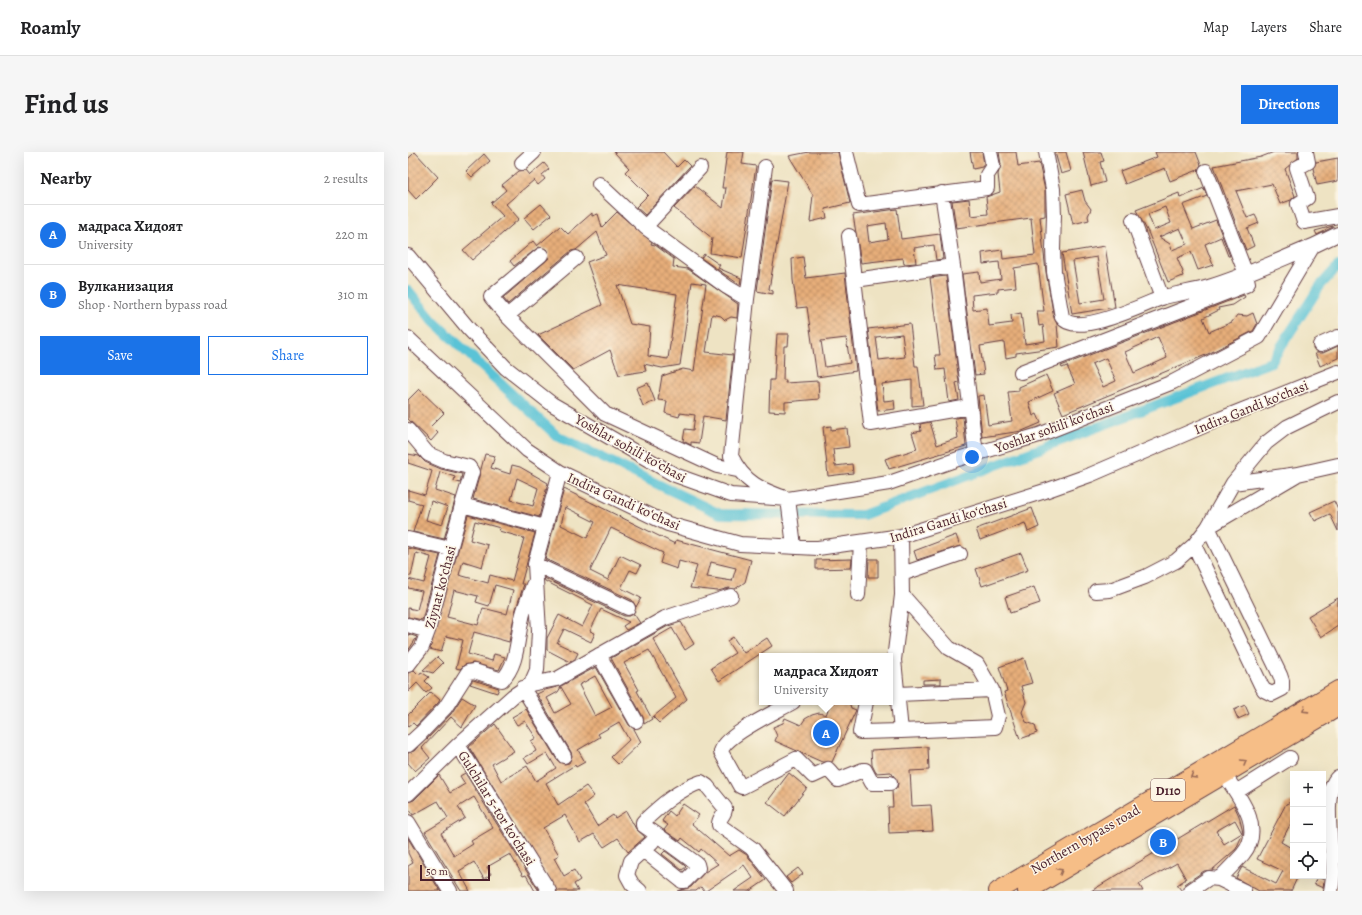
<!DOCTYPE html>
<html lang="en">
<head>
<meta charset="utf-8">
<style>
  body { margin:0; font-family:Alegreya,serif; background:#f6f6f6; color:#202124 }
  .controls { position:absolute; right:12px; bottom:12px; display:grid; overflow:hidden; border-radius:0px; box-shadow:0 4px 16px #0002 }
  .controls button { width:36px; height:36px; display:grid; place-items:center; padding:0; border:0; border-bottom:1px solid #e0e0e0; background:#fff; color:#202124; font:20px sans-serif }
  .scale { position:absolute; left:12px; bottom:10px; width:70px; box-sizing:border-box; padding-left:4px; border:2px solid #4a1f2b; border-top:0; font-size:11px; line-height:14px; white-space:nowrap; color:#4a1f2b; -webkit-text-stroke:3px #fcf5e5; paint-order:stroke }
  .you { position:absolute; left:564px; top:305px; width:14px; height:14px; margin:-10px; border:3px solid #fff; border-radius:50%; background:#1a73e8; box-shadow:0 0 0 6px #1a73e833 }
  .badge { display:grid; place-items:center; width:26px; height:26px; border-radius:50%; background:#1a73e8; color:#fff; font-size:13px; font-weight:700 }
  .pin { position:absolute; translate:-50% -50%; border:2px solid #fff; box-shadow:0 1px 4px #0006 }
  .popup { position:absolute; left:351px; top:501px; width:134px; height:52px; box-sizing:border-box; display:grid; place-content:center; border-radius:0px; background:#fff; filter:drop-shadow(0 1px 3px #0005); font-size:13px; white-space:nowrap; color:#757577 }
  .popup b { font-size:15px; color:#202124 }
  .popup::after { content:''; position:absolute; left:50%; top:100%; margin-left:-8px; border:8px solid transparent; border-top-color:#fff }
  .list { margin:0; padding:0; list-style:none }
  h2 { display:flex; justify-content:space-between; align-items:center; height:52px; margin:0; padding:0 16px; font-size:17px }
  h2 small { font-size:13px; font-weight:400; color:#757577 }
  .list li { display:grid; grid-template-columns:26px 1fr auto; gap:12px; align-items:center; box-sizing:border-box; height:60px; padding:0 16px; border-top:1px solid #e0e0e0 }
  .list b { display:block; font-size:15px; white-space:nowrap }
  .list p { margin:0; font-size:13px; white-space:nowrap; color:#757577 }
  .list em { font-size:13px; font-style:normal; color:#757577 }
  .actions { display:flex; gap:8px; padding:12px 16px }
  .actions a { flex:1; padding:9px 0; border:1px solid #1a73e8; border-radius:0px; text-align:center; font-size:14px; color:#1a73e8 }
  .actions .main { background:#1a73e8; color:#fff }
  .icon { flex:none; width:22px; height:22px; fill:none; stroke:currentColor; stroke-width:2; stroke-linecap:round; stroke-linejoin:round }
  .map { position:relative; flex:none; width:930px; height:739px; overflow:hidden; border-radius:0px }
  header { display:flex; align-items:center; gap:24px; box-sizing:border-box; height:56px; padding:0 20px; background:#fff; border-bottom:1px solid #e0e0e0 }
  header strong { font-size:19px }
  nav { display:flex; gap:22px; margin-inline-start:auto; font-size:14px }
  .intro { display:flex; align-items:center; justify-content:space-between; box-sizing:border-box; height:96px; padding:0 24px }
  h1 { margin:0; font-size:28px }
  .button { padding:10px 18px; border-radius:0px; background:#1a73e8; color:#fff; font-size:14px; font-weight:700 }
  main { display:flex; gap:24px; padding:0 24px }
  aside { flex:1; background:#fff; border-radius:0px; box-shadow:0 4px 16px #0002 }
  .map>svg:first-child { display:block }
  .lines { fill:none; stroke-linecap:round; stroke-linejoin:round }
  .canal { stroke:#5ac3d6; stroke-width:10 }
  .building { fill:url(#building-cross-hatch); fill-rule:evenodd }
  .minor-casing { stroke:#633c42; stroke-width:16 }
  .major-casing { stroke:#633c42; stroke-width:20 }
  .minor { stroke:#fff; stroke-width:14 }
  .major { stroke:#f6be87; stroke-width:18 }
  .oneway { stroke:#976754 }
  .labels { text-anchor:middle; stroke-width:3; stroke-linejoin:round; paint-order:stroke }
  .shield { fill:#fcf5e5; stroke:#7f5f63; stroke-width:1 }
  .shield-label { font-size:13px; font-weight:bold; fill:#4a1f2b }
  .street-label { font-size:14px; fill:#4a1f2b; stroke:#fcf5e5 }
</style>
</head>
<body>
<header>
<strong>Roamly</strong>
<nav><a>Map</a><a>Layers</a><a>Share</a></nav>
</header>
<div class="intro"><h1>Find us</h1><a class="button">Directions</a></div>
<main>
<aside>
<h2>Nearby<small>2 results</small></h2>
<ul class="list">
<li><span class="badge">A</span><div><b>мадраса Хидоят</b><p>University</p></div><em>220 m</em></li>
<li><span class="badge">B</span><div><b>Вулканизация</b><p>Shop · Northern bypass road</p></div><em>310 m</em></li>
</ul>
<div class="actions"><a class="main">Save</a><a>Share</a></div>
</aside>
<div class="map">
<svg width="930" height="739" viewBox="0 0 930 739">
  <defs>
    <pattern id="building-cross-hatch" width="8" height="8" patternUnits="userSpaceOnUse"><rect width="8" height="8" fill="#e7ae7a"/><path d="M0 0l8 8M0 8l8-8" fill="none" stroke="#bd8d64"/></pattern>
  </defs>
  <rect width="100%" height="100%" fill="#fcf5e5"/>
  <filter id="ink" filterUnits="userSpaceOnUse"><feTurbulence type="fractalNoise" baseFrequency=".025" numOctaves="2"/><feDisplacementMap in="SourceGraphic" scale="8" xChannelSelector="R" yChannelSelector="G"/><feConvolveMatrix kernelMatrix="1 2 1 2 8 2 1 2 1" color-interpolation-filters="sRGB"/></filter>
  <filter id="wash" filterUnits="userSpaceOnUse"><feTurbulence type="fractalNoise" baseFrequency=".012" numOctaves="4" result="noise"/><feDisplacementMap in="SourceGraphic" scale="16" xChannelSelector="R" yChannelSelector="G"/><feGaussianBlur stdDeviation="0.9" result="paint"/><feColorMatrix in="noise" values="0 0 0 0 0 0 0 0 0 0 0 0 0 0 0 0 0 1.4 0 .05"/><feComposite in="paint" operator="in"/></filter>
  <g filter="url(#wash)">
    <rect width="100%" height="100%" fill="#eee3c3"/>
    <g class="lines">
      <path class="canal" d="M0 138 25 169 149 284 312 362 455 363 863 210 912 134 930 114"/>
    </g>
    <g id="blocks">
      <path class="building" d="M7 0 30 25 8 47 0 38V7Z
        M206 0H255L269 15 276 8 282 14 237 63 228 55 240 43 217 20 221 16Z
        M319 0H336L334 12 348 14 334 106 302 101 304 86 266 56 287 34 315 56 318 36H314Z
        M401 0H430L442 51 417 57 419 66 402 70 405 43 381 4Z
        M562 0H574L576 12 574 15 565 17Z
        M591 0H608L610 14 631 11 637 38V64L632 65 638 120 646 166 649 172 651 195 608 201V204L598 206 596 190 572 194 576 222 567 223 554 122 571 120 572 130 593 127 591 110 575 112 574 101 594 98 595 107 627 103 623 66 548 76 544 49 561 47 563 64 580 62 578 45 592 40 590 22 593 13ZM630 112 636 159H629L631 174 635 173 637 189 617 192 613 161 603 163 604 171 581 174 579 156 565 158 564 143 590 140V137L608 135 606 116Z
        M647 0H658L663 19 653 22Z
        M675 0H693L696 9 692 10 697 30 683 34Z
        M747 0H788L793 13 790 18 762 29 757 16 717 32 712 19 749 5Z
        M866 0H890V6L877 17 887 44 883 48 872 52 864 32 828 39 839 66 847 63 851 71 839 76 846 94 838 98 806 14 853 5Z
        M76 2 82 9 64 25 58 19Z
        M930 6V29L909 33 905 16 908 10Z
        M136 11 141 17 134 23 137 27 130 33 126 28 98 52 111 67 64 108 55 98 95 64 83 51 98 38 94 33 111 19 118 18 122 23Z
        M364 27 380 29 361 137 365 139V142L349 139Z
        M796 36 799 44 775 53 785 77 808 68 822 104H820L813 85 797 92 805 113 790 118 783 100 769 106 775 120 774 121 775 124 760 130 740 80 728 58 771 41 772 46ZM757 55 763 71 746 78 740 62ZM772 76 779 92 764 98 762 92 751 85Z
        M674 38 677 49 683 57 680 64 681 68 665 72 658 42Z
        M133 52 143 63 126 77 116 66Z
        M489 57 493 87 532 82 535 107 528 108 526 93 506 96 508 111 496 112 495 106 453 111 445 63ZM478 71 480 87 461 90 459 74Z
        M209 60 244 90 243 92 247 93 266 107 265 115 280 117 330 152 329 166 323 165 317 168 313 164 304 162 298 200 325 203 318 268 295 264 291 291 283 290V293L275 289 277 277 285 278 287 263 272 261 271 265 257 261 259 249 250 248 254 224 275 217 286 219 298 132 284 130 272 213 254 216 236 212 238 219 211 223 202 198 165 218 130 183 194 153 179 110 198 103 189 80 168 98 163 99 100 152 95 146 141 106 140 98 131 95 106 114 102 109 125 89 129 94 152 74 160 82 184 61V64L190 62 194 75ZM209 133 269 142 260 207 240 204 242 175 222 172Z
        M925 74V75L909 83 907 79Z
        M697 94 707 155 664 162 654 101ZM689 105 696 147 672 151 665 109Z
        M296 102 312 113 310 116 333 126 332 133 293 106Z
        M395 105 398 126 437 121 448 219 409 225 399 155 389 156 385 128 384 107ZM438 186 442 211 417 215 413 189Z
        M538 124 551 230 548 231 551 248 541 250 537 217 529 218 527 203H532L522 126Z
        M836 143 837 145 825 153 810 156 811 158 795 166 801 180 824 170 829 163 839 164 845 161 849 172 845 179 800 202 655 262 646 241 667 232 659 214 654 216 653 214ZM750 185 759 206 726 221 717 200ZM698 206 708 229 695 235 684 212Z
        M502 172 507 214H510L515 253 504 254V228L474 232 476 249 486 248 487 257 470 259 460 177ZM494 182 497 205 471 208 468 185Z
        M369 182H381L380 194H376L375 228H378L377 231 410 229 411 247 377 250V260L361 259 362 228H366Z
        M930 194V206L912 214 907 201H915Z
        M638 223 645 239 621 250 625 264 629 262 633 271 614 279 574 285 570 244 576 243 580 273 604 269 600 240 611 239V235Z
        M240 231 247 249 235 254 228 236Z
        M11 237 36 261 23 274 30 281 23 289 0 267V248Z
        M555 265 558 294 481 317 477 307 509 297 504 281 513 279 512 272 522 270 529 293 550 286 547 266Z
        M423 274V278L439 276 441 295 425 297 427 314 444 312 445 321 420 324 415 275Z
        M0 302 11 304 17 310 33 317 54 322 52 331 46 329 47 325 32 320 27 338 48 345 36 387 5 380 14 352 0 348V338L17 343 24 319 0 311ZM23 349 40 355 34 373 18 368Z
        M77 302 87 304 83 316 102 322 104 313 112 315 140 331 131 365 65 347ZM109 326 130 336 125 354 103 348Z
        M156 337 267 392 268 388 343 408 337 430 327 437 321 436 310 439 282 436 289 414 271 409 269 417 252 411 255 401 203 376 182 419 200 428 212 403 233 413 229 421 222 418 213 436 233 446 228 455 224 448 137 407ZM157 355 187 370 179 386 153 373ZM303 410 328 416 324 429 299 425Z
        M926 349 930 358V379L922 362 907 369 902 360Z
        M624 356 631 375 620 380 617 371 572 388 568 377Z
        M60 363 127 381 113 432H116L107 460 101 490 66 480 60 502 84 509 86 502 97 505 91 518 65 511 56 513 52 517 48 516 55 488 38 484 33 500 22 497ZM67 369 92 376 91 379 116 386 104 429 82 423 80 431 51 423 55 409 74 415 80 393 62 388ZM87 433 105 438 99 462 75 456 70 473 39 465 46 438 70 444 68 450 81 454Z
        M548 383 552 394 509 408 506 399Z
        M0 396 32 403 14 468 0 465V456L9 458 14 439 0 436V427L16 431 23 405 8 401 3 424H0Z
        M613 401 620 418 574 434 568 417Z
        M444 407 443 416 408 417V408Z
        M461 407H470V425H460Z
        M136 426 216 464H221L226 462 232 471 218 478 215 474 221 470 193 457 182 479 187 481 183 490 156 477 149 491 170 501 167 507 162 510 139 498V486L151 463 174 475 185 453 137 429Z
        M626 435 632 451 602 461 597 445Z
        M930 446V474L913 485 900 464Z
        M273 470 286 492 277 498 264 476 245 487 279 547 251 571 245 565 268 546 241 498 216 511 231 538 229 539 244 567 236 572 235 565 203 506 260 474Z
        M0 482 9 485 0 499Z
        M325 485 336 501 359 486 364 494 311 529 303 516 327 501 319 489Z
        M29 505 35 511 25 521 15 518Z
        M616 506 624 531 613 534 618 550 614 560 618 570 627 573 629 581 612 587 596 540 599 539 591 515Z
        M188 515 221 573 226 577 233 590 210 612 203 605 221 588 211 570 190 582 192 585 170 598 177 610 168 615 167 613 138 631 150 653 178 634 186 644 176 652 189 674 205 663 207 666 218 659 228 677 237 685 220 700 210 686 196 695 186 682 172 690 157 663 135 676 151 703 146 706 156 724 166 718 172 728 166 732 170 739H149L61 595 87 572 106 599 84 612 93 629 119 614 128 629 148 616 139 601 120 612 116 606 128 599 123 589 128 586 117 569 109 573 104 565 118 557 149 608 156 612 161 611 164 604 163 600 129 542 137 538 153 534ZM187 524 204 555 187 564 171 533ZM153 535 163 552 147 561 139 546 150 540Z
        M6 518 11 523 13 520 21 525 17 529 24 536 18 541 9 531 0 540V521Z
        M533 527V532H515V528Z
        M65 528 91 536 89 541 62 532Z
        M23 540 32 548 30 551 8 574 5 571 0 575V563Z
        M54 545 67 553 54 575 43 565 14 596 22 606 7 619 0 611V601L6 599 19 587 43 562Z
        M423 550H441L443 556 448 558 424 610H414L367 589 369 584 365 575 375 571 377 566 393 573 397 567 404 563 411 561 418 563Z
        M837 553 841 562 830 567 826 558Z
        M520 595 521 618 502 619 504 654 523 653 525 679 481 681 480 655H485L484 639 489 636 490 631 483 620 468 621 464 613 463 598Z
        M57 621 131 739H127L118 723 115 724 102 702 79 715 83 722 76 727 66 710 51 719 62 739H53L17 680 40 666 30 649 5 663 0 655V650L6 648 31 623 42 641 57 632 52 624ZM66 645 85 676 63 689 65 692 46 704 33 681 57 666 50 655Z
        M381 621 399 636 377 664 359 650Z
        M885 649V667L873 690 885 697V724H890L883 739H851L828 726 834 715 868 732 875 719 849 707 878 652Z
        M275 652 291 663 284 672 321 704 331 698 339 703 358 728 342 739H326L345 726 336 713 298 739H296L293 735 288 739H270L283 735 297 720 310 712 293 697 291 700 274 686 272 689 256 678 260 673 254 669 261 659 267 664Z
        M826 653 831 664 835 681 828 697 804 718 796 719 777 732 774 739 769 733 778 727 769 711 731 732 735 739H683ZM827 668 834 681 816 692 808 679Z
        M0 686 32 739H0V714L5 711 0 701Z
        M257 699 276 713 278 715 274 718 254 702Z
        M390 716 395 722 383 731 378 725Z
        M909 725 916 728 915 736 906 732Z"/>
    </g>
  </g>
  <g filter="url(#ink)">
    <use href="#blocks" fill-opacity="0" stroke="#633c42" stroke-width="1"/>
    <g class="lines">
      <g class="minor-casing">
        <path id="minor" d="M438 0 451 53 579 36V23L585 14 582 0
          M638 0 645 37 646 63 645 97 646 120 654 165C667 186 735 153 753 146 769 141 785 140 801 135 837 124 871 108 905 94
          M898 0 900 10 889 16 899 46 890 52 896 70 930 64
          M114 11 126 0
          M292 16 237 75 319 135 339 147 323 304C336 331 353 338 380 347L386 394
          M191 32 237 75
          M534 41 545 114 568 302
          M725 68 754 146
          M441 84 463 272 561 255
          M133 103 83 145 99 164 197 262 309 314 329 318
          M0 104 61 177 98 216 144 252 267 323 323 343 380 347 481 331 550 307 631 283 765 230 851 185 905 94 930 82
          M447 128 545 114
          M339 147 357 15
          M99 164 168 106
          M0 186 119 298 152 320 260 372 332 392 410 396 493 384 637 339 682 323 812 267 930 220
          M912 193 930 185
          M613 220 838 133 840 131 838 122 798 19
          M0 278 20 302 36 309 61 315 64 320 54 353
          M825 331 890 322 930 313
          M493 384 494 443 486 508 493 579 587 575 590 564 584 538 569 512 541 496 494 443
          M0 387 42 397
          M786 393 853 533 856 538 864 542 874 537V529L872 523 800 375 890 322
          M127 412 220 456
          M494 422 552 402
          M688 439 702 438 737 425 768 409 786 393 800 375 825 331 858 291 879 275 930 250
          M450 443 453 391
          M0 473 20 479
          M191 503 228 569
          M0 513 14 495 20 479 54 353 137 375
          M123 532 149 527 257 466 323 444
          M115 536 156 604
          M490 542 584 538
          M385 550C370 559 316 583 313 600L332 634 334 635 388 607 405 624 420 617 430 628 455 618H457L464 631H482
          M458 550 452 580 493 579
          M0 593 13 581 37 556 60 520 66 519 94 528C110 513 109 486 114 466 116 455 122 443 125 433
          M50 593 141 739
          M828 640 882 606
          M0 642 50 593 105 544 123 532 129 518 131 479 127 412 152 320
          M0 670 42 739
          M235 698 274 729H277L290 716 289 712 248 682
          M811 727 836 739
          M232 739 224 732 219 723 223 709 244 690 248 682 235 673V670C253 653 270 638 293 630L299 634 317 656C318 662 310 666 311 673L345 697 378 739
          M782 739 801 726 811 727C819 719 827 711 835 702 857 675 831 645 816 622
          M923 739C924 733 925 726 925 720 925 699 913 639 930 625"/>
      </g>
      <g class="major-casing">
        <path id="major" d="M590 739 930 538
          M619 739 930 555"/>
      </g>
      <use href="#minor" class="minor"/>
      <use href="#major" class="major"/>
    </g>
    <defs><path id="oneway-chevron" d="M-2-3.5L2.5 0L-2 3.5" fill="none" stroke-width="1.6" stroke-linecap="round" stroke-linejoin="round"/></defs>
    <g class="oneway">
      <use href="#oneway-chevron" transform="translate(897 558) rotate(148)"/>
      <use href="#oneway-chevron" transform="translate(836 610) rotate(-30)"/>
      <use href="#oneway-chevron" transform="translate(785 624) rotate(150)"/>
      <use href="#oneway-chevron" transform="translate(652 719) rotate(-31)"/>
    </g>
  </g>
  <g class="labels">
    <rect class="shield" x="743" y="627" width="34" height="22" rx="3"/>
    <g class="shield-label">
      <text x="760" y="643">D110</text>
    </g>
    <g class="street-label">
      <text transform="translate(843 255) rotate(-22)" y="5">Indira Gandi koʻchasi</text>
      <text transform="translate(646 275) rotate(-20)" y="5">Yoshlar sohili koʻchasi</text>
      <text transform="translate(223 296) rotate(29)" y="5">Yoshlar sohili koʻchasi</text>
      <text transform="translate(216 349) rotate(24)" y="5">Indira Gandi koʻchasi</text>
      <text transform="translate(540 368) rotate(-17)" y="5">Indira Gandi koʻchasi</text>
      <text transform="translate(32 435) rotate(-75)" y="5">Ziynat koʻchasi</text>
      <text transform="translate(89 656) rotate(58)" y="5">Gulchilar 5-tor koʻchasi</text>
      <text transform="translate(677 687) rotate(-30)" y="5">Northern bypass road</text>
    </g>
  </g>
</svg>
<div class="controls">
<button>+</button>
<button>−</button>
<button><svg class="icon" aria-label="locate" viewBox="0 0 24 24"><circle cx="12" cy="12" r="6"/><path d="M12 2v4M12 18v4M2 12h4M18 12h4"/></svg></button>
</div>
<div class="scale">50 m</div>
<div class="you"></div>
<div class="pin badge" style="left:418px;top:581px">A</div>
<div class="popup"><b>мадраса Хидоят</b>University</div>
<div class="pin badge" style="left:755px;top:690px">B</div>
</div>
</main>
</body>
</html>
